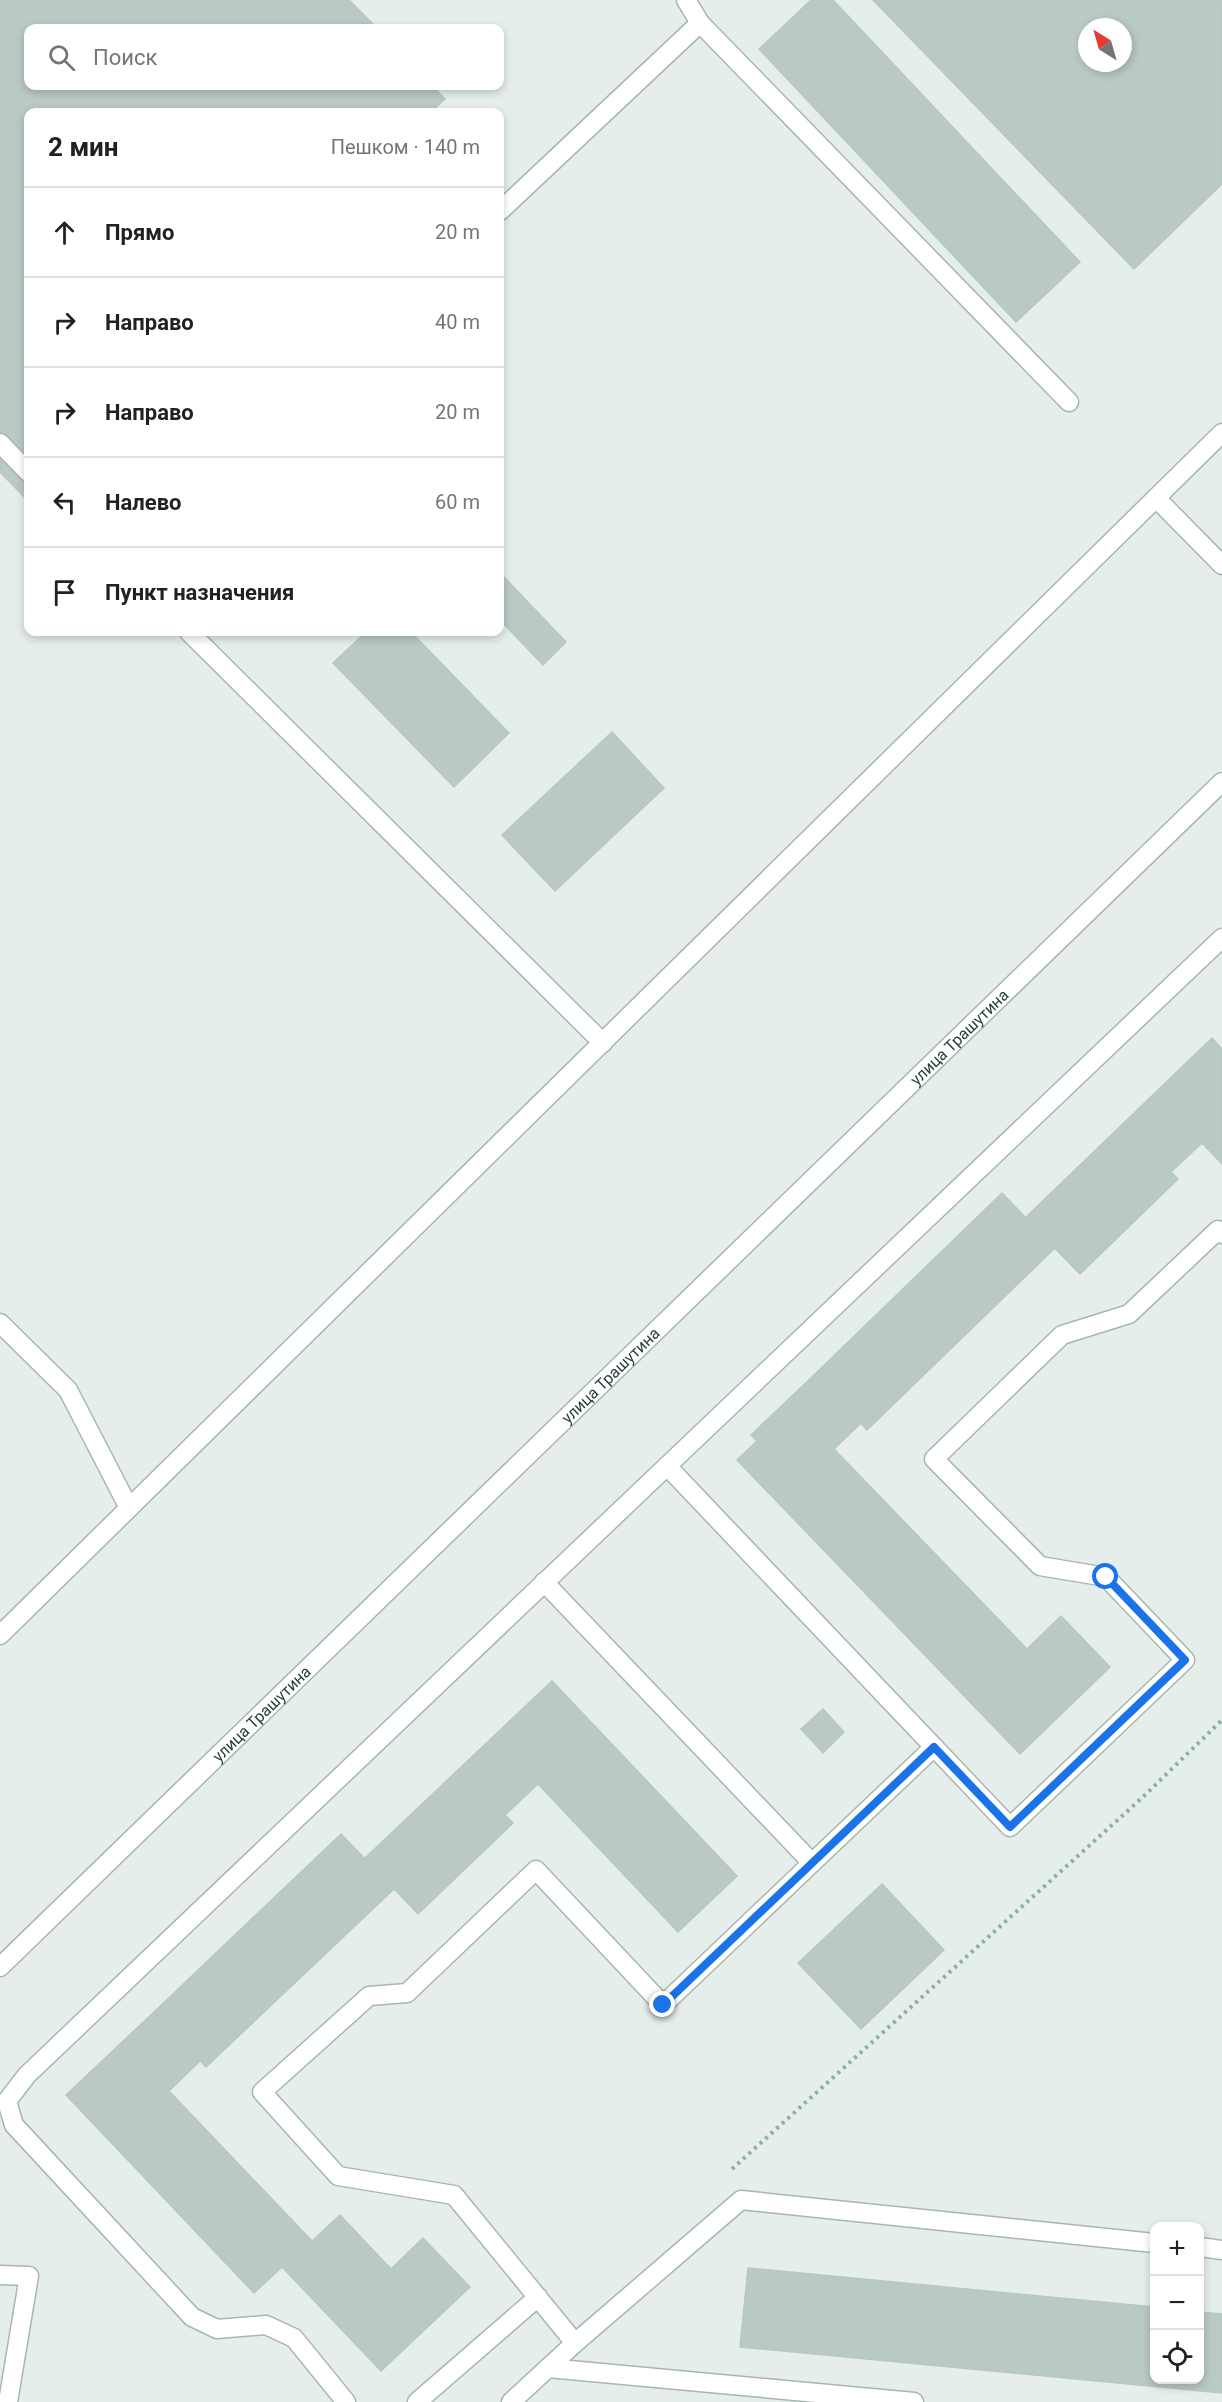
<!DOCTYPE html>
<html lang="ru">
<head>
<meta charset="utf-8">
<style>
  body { margin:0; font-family:Roboto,sans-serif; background:#f6f6f6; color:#202124 }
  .controls { position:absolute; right:18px; bottom:18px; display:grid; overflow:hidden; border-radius:12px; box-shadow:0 3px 9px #0003 }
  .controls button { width:54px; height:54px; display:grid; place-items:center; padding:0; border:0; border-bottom:2px solid #e0e0e0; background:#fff; color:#202124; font:30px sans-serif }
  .compass { position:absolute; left:1078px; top:18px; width:54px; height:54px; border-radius:50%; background:#fff; box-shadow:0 3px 9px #0003; rotate:323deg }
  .stop { position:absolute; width:18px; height:18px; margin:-14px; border:4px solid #1a73e8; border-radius:50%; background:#fff }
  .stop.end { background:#1a73e8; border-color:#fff; box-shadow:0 2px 6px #0008 }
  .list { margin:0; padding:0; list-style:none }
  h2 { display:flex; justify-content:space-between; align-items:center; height:78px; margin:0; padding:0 24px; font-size:26px }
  h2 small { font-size:20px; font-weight:400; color:#757577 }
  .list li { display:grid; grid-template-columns:39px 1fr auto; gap:18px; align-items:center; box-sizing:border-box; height:90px; padding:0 24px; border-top:2px solid #e0e0e0 }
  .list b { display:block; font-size:22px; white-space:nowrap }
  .list em { font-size:20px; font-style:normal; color:#757577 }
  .icon { flex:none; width:33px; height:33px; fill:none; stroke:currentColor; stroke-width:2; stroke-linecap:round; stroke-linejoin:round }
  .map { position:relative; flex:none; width:1222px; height:2402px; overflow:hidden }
  .search { position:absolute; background:#fff; box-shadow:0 3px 9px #0003; left:24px; top:24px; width:480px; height:66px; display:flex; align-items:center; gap:15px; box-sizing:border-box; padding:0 21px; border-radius:12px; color:#757577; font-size:22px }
  .panel { position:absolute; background:#fff; box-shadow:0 3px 9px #0003; left:24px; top:108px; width:480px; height:528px; border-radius:12px }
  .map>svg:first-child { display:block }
  .building { fill:#bac9c4; stroke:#b7c8c2; stroke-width:1.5; fill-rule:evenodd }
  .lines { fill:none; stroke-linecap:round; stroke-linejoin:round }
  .minor-casing { stroke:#a7b6b2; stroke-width:21 }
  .path { stroke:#86b1a6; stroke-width:4; stroke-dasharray:3 4.5; stroke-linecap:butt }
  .minor { stroke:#fff; stroke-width:18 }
  .route { stroke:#1a73e8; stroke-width:8 }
  .labels { text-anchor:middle; stroke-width:4.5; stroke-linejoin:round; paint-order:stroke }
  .street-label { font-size:16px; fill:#24403a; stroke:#f6faf8 }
</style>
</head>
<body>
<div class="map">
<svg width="1222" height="2402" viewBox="0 0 1222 2402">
  <rect width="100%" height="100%" fill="#e5eeeb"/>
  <path class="building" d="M0 0H349L377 28H28V86H432L445 99 431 112H28V501L0 472Z
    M811 0H833L1080 262 1016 322 759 49Z
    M873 0H1222V184L1134 269ZM1087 27H1123V63H1087Z
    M500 573 566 642 543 665 500 620Z
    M366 632H411L509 733 454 787 333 663Z
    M612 732 664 788 555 891 502 835Z
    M1212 1038 1222 1049V1164L1202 1143 1171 1172 1178 1179 1080 1274 1025 1218Z
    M1002 1193 1055 1248 867 1430 814 1375Z
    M814 1375 860 1424 834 1449 1027 1649 1061 1616 1110 1667 1020 1754 737 1460 757 1441 751 1435Z
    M552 1681 737 1876 678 1932 538 1784 505 1815 513 1823 418 1914 365 1858Z
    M823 1709 844 1732 823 1753 801 1729Z
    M341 1834 394 1889 206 2067 154 2012Z
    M882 1884 944 1950 861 2029 798 1963Z
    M154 2012 200 2061 169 2091 312 2241 340 2215 391 2269 423 2238 470 2287 381 2371 282 2267 254 2293 66 2095Z
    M748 2268 1154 2307V2380H1200V2312L1222 2314V2393L740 2347Z"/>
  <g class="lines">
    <g class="minor-casing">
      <g id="minor">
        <path d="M686 0 700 23"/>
        <path d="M500 211 700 23 1069 402"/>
        <path d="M0 443 28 472"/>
        <path d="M1156 498 1222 565"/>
        <path d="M189 632 603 1043"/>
        <path d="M1222 938 667 1466 1010 1827 1185 1660 1106 1577 1040 1566 934 1459 1062 1335 1129 1314 1218 1230 1222 1234"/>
        <path d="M0 1323 68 1390 129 1508"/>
        <path d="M0 1635 1222 433"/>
        <path d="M812 1863 934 1747"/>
        <path id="s1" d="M0 1967 1222 782"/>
        <path d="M1200 2247 1222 2250"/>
        <path d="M0 2275 29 2276 8 2402"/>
        <path d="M575 2343 741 2200 1154 2243"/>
        <path d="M548 2368 914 2402"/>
        <path d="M346 2402 294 2338 266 2325 217 2329 192 2317 14 2125 7 2101 27 2075 667 1466"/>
        <path d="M417 2402 538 2297"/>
        <path d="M511 2402 575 2343 454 2195 338 2176 262 2092 369 1996 407 1993 536 1870 663 2005 812 1863 544 1582"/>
      </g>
    </g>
    <path class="path" d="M732 2169 1143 1797 1222 1720"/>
    <use href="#minor" class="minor"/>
  </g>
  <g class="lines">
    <path class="route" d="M663 2005 934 1747 1010 1827 1185 1660 1106 1577"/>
  </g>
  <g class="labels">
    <g class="street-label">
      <text dy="6" stroke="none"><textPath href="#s1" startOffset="1336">улица Трашутина</textPath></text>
      <text dy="6" stroke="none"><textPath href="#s1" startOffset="850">улица Трашутина</textPath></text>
      <text dy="6" stroke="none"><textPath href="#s1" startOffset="364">улица Трашутина</textPath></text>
    </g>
  </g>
</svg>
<div class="controls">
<button>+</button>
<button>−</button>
<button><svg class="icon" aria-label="locate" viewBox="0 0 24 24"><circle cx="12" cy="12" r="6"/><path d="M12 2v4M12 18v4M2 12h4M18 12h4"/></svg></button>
</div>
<svg class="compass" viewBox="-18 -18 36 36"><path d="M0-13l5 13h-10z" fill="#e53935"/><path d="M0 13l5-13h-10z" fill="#757577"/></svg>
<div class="stop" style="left:1106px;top:1577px"></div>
<div class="stop end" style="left:663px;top:2005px"></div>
<div class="search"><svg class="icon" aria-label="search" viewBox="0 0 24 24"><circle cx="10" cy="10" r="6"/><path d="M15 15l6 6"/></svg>Поиск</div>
<section class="panel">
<h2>2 мин<small>Пешком · 140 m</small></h2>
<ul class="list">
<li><svg class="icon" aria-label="ahead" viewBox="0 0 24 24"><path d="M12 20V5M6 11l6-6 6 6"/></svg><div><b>Прямо</b></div><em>20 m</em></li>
<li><svg class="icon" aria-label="right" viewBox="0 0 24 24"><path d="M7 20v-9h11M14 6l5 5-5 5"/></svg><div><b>Направо</b></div><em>40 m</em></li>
<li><svg class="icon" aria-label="right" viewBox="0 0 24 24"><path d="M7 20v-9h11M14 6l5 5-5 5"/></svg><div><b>Направо</b></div><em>20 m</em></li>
<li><svg class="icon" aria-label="left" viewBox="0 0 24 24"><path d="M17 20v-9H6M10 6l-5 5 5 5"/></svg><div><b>Налево</b></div><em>60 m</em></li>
<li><svg class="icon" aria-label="arrive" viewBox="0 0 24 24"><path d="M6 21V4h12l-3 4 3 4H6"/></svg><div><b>Пункт назначения</b></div></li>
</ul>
</section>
</div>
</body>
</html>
